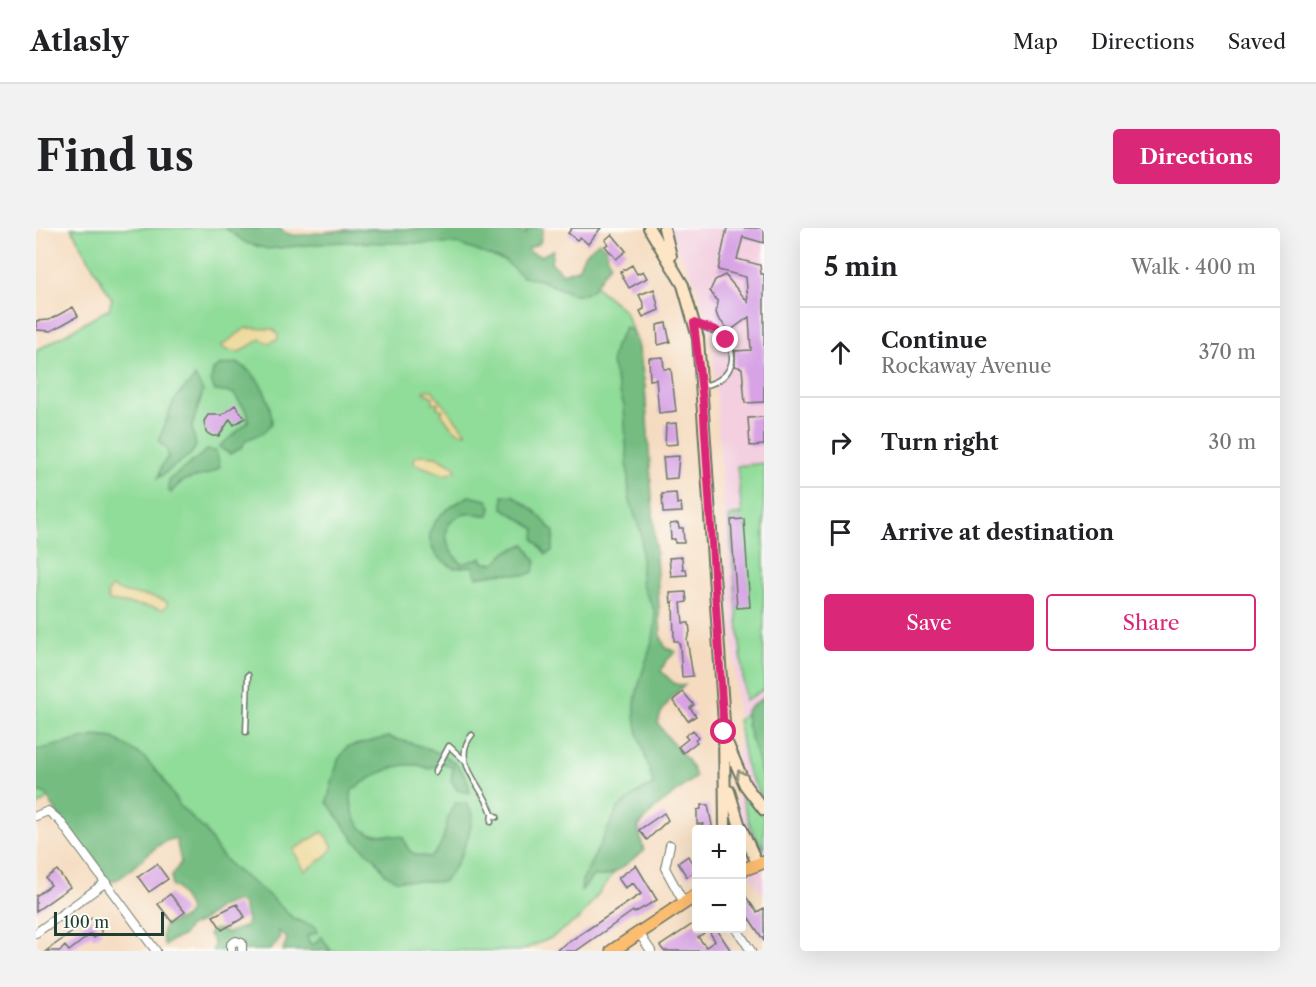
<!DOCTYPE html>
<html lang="en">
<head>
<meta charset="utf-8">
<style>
  body { margin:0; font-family:"Libre Caslon Text",serif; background:#f2f2f2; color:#202124 }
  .controls { position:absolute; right:18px; bottom:18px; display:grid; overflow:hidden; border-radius:6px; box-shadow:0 6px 24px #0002 }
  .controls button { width:54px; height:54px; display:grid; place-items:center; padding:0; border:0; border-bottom:2px solid #e0e0e0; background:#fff; color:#202124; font:30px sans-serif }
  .scale { position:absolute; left:18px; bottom:15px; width:110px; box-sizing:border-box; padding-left:6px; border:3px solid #1f3d34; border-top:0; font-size:16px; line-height:21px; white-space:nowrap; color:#1f3d34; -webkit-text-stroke:4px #fdfcf7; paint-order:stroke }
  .stop { position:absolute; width:18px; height:18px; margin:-14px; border:4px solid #db2777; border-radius:50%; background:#fff }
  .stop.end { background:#db2777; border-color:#fff; box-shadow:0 2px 6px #0008 }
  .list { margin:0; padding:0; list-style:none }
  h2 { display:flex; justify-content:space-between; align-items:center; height:78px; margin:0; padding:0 24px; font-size:26px }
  h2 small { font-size:20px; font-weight:400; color:#757577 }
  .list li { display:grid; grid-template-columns:39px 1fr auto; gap:18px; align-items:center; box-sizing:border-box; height:90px; padding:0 24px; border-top:2px solid #e0e0e0 }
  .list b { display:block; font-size:22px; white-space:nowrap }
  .list p { margin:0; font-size:20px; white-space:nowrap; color:#757577 }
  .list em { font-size:20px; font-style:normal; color:#757577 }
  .actions { display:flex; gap:12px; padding:18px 24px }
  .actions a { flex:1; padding:14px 0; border:2px solid #db2777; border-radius:6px; text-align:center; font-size:21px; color:#db2777 }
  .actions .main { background:#db2777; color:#fff }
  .icon { flex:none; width:33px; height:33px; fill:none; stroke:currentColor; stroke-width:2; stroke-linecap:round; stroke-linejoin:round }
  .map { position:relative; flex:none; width:728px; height:723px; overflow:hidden; border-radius:6px }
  header { display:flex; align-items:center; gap:36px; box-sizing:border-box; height:84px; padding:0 30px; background:#fff; border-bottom:2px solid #e0e0e0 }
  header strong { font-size:28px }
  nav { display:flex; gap:33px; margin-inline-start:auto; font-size:21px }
  .intro { display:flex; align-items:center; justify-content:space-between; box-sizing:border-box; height:144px; padding:0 36px }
  h1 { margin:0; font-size:42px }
  .button { padding:15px 27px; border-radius:6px; background:#db2777; color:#fff; font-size:21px; font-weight:700 }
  main { display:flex; gap:36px; padding:0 36px }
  aside { flex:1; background:#fff; border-radius:6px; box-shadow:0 6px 24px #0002 }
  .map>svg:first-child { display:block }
  .built { fill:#f3cfe0 }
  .green { fill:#90dc99; stroke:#588c66; stroke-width:1.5 }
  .forest { fill:#74bc81; stroke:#4a7c5a; stroke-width:1.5 }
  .sand { fill:#eeda9e; stroke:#868c69; stroke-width:1.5 }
  .building { fill:#d7a3e5 }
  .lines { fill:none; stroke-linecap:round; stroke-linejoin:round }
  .lane-casing { stroke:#6a7565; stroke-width:7 }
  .street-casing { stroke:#6a7565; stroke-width:10 }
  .secondary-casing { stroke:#6a7565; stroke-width:14 }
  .primary-casing { stroke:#6a7565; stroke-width:15 }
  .lane { stroke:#fff; stroke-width:4 }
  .street { stroke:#fff; stroke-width:8 }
  .secondary { stroke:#fee5c5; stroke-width:10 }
  .primary { stroke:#fcbd6f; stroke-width:12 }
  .oneway { stroke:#8e917c }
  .route { stroke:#db2777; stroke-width:8 }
</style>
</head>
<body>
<header>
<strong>Atlasly</strong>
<nav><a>Map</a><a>Directions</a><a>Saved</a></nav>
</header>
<div class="intro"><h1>Find us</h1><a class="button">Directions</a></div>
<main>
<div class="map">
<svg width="728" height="723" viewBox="0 0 728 723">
  <rect width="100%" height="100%" fill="#fdfcf7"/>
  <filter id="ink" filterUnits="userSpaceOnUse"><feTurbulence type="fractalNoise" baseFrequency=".0167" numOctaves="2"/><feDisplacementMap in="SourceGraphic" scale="12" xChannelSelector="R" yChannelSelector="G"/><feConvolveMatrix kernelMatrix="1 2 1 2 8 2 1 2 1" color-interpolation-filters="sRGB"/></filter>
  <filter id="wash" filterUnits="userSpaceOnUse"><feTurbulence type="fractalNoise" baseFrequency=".008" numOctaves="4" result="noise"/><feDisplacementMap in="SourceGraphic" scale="24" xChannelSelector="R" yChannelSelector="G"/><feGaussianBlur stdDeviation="1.35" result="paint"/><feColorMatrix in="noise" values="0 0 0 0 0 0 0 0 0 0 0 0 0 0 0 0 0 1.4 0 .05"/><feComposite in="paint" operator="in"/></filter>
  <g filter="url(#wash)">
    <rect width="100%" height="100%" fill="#f5dcc0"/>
    <path class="built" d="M631 0H728V473L702 493 711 542 728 573V668L709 640 721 635 701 593 702 492 677 118 662 59Z"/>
    <path class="green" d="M35 0H238L246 10 321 0 461 2 519 44 551 52 588 82 602 116 609 159 624 458 614 491 627 571 599 603 596 621 545 689 515 710 484 723H274L141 604 74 653 12 570 0 579V123L73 81 76 71Z
      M728 235V461L709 473 693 288 706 286 701 238Z
      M728 473V573L711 542 702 492Z
      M707 559 728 590V621L715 600 703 560Z"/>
    <path class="forest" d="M189 0H243C254 12 272 6 287 4 349 0 414 0 476 0L490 6 489 0H507L504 15 492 21 493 24 505 28 517 22 515 34 526 45 542 41 548 27 563 14 569 19 574 36 556 62 549 66H536L504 52 487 49 469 33 421 16 304 14 232 21 210 15Z
      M589 99 596 103 602 116 609 159 625 409 629 419 640 424 630 433 625 443 639 456 649 457C640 463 622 485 622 495 633 515 653 527 660 549L617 582 602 599 608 623C594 632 574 654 558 647L545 663 546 653 582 580 602 564 617 557C612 529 597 506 599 476 601 449 622 412 619 387 618 375 609 368 606 357 603 346 607 321 605 307 604 297 595 282 593 268L588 178 575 135 579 118Z
      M201 135C224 146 235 171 236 195L227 205 210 212 206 219 194 226 183 219 212 194V185L197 165 179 163 175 153 177 142 185 137Z
      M159 148 167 163 156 199 160 218 155 226 122 250 126 237 132 229 131 221 123 214C128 199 132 182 141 169 146 161 154 157 159 148Z
      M171 222 180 223 184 239C169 254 151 242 135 265L132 261 133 252Z
      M477 267 499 283 518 304 516 323 510 326 498 311 499 301 467 280V268Z
      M433 268 451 272 455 279 453 287C445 288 438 284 430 286 401 293 408 320 426 336L445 330 448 335H459L470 324 489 316 500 334 497 344 490 347 465 345 441 349 436 338 418 340C412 336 402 331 399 325 381 297 413 279 433 268Z
      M728 469V555L711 496 710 482Z
      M59 508 78 510 108 529 126 549 144 578 170 603 182 623 197 640 229 664 258 691 280 699 281 704 271 708 274 716H279L285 708 295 723H247L251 710 242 703 244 711 234 722 177 723 178 715 173 706 176 702 183 701 191 705 210 698 211 692 207 677 201 673C178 676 169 697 153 698L147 708 136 712 129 718 126 709 128 697 148 690 153 684 152 678 141 660 136 659V648L145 634 140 611C119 609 92 654 72 654 52 623 26 598 10 566L0 562V522Z
      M352 509C384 518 430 525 434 565L421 562 415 552 417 540 406 535 394 541C367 528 338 547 316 562 313 575 318 599 333 605 339 607 359 607 367 609 372 626 378 628 395 629 414 611 406 593 419 575L431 576 437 586C433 611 425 635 407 654L360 652 349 646 340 632 319 613 291 574 302 532 311 519Z"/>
    <path class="sand" d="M210 100 237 101 242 106V111L232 115 225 111 203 124 191 122 185 118Z
      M390 162H396L430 205C416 206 412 192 405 185L407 182 401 180 402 175H397V169L388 164Z
      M385 227 400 228 418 238 420 243 409 247 377 235 379 229Z
      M76 359C92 370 115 364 131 374V378L127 381 73 373 71 366Z
      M286 604 291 608 297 620 289 629 269 643 257 622Z"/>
    <g id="blocks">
      <path class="building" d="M536 0H565L552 16 544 9 541 12 532 5Z
        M691 0H728V15L707 9 701 31 724 37 725 46H728V174L709 175 706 140 699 138V123L715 122 713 89 695 102 690 99 682 90 680 84 682 74 674 63 679 52 689 47 712 74 710 49 682 42Z
        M576 6 590 23 580 31 569 18 572 16 569 12Z
        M596 37 601 46 607 43 611 50 593 60 584 44Z
        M618 61 623 82 607 89 604 83 608 81V77L603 67Z
        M37 79 42 88 15 103 0 102V93L13 92Z
        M630 95 634 114 622 117 621 97Z
        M627 129 628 141H635L640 183 623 185 620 151 614 152 613 130Z
        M199 177 209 190 198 197 194 191 183 208H176L170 204 168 193 172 187H186Z
        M728 189V217L714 218 712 190Z
        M640 195 642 216 629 217 630 196Z
        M643 228 641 250 629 251 627 229Z
        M640 265 641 276 645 275 646 284 627 285 626 266Z
        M708 291 714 379 701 380 695 292Z
        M642 295 643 300H647L648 315H639V311H635L634 296Z
        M646 329 647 341H650L651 347 635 348 633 330Z
        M650 364 651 374 645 375 647 395H653L654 404 651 411 657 448 646 449 644 418 642 413H638L637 374 635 375 634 365Z
        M647 464 658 477 654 480 660 488 652 493 637 472Z
        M657 502 662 510 659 512 661 514 647 525 642 519 652 511 649 508Z
        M665 577H672L677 602H665L667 596H661V582L665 581Z
        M628 585 632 592 611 612 603 602Z
        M652 628 660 643 651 649 642 635Z
        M121 636 132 651 113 664 102 649Z
        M600 637 621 672 598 685 597 683 540 723H519L605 666 597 655 589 660 582 650Z
        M21 642 34 659 0 683V668L15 657 10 650Z
        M705 662 721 684 728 680V713L705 678Z
        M134 666 149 684 136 694 122 676Z
        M201 676 209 689 186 702 177 688Z
        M56 690 66 704 58 710 55 706 33 723 29 718 24 723H10Z
        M660 694V700H665L668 705 662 709 670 719 679 713 674 705 680 700 695 723H628L624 718Z"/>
    </g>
  </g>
  <g filter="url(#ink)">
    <use href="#blocks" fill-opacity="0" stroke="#6a7565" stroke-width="1.5"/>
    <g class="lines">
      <g class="lane-casing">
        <path id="lane" d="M659 95 686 107C706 130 694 153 666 158
          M210 504 212 447
          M436 507C413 533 450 561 456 586
          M399 544 413 518 429 533
          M455 594 456 586 461 589"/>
      </g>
      <g class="street-casing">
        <path id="street" d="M0 588 12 583 24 593 120 723
          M634 617 629 640 648 675
          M700 700 715 723
          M0 705 70 654
          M603 705 615 723
          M195 723V716L200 713 206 715V723"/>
      </g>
      <g class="secondary-casing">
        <path id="secondary" d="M613 0 647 57 662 110 688 495 689 602
          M628 0 635 28
          M692 517 709 557 728 582
          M693 563 705 602
          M706 602 721 635"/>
      </g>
      <g class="primary-casing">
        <path id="primary" d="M706 642 728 634
          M576 723 660 667"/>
      </g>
      <use href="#lane" class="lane"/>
      <use href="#street" class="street"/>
      <use href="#secondary" class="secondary"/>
      <use href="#primary" class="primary"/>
    </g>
    <defs><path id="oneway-chevron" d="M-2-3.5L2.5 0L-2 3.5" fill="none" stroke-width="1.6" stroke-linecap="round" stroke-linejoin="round" transform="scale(1.5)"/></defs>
    <use class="oneway" href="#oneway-chevron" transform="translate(704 546) rotate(-117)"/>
  </g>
  <g class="lines" filter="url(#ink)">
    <path class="route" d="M688 504 667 173 658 95 680 102 690 112"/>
  </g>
</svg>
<div class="controls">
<button>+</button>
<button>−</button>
</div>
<div class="scale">100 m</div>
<div class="stop" style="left:688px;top:504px"></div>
<div class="stop end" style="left:690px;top:112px"></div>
</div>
<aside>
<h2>5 min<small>Walk · 400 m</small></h2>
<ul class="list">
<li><svg class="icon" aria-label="ahead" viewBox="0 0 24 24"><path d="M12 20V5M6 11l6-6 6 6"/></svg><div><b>Continue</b><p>Rockaway Avenue</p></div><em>370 m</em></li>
<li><svg class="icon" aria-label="right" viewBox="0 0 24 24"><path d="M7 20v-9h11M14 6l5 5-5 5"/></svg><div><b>Turn right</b></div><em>30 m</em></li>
<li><svg class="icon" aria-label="arrive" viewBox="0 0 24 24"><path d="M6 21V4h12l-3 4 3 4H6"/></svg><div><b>Arrive at destination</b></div></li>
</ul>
<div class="actions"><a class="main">Save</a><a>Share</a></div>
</aside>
</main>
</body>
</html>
